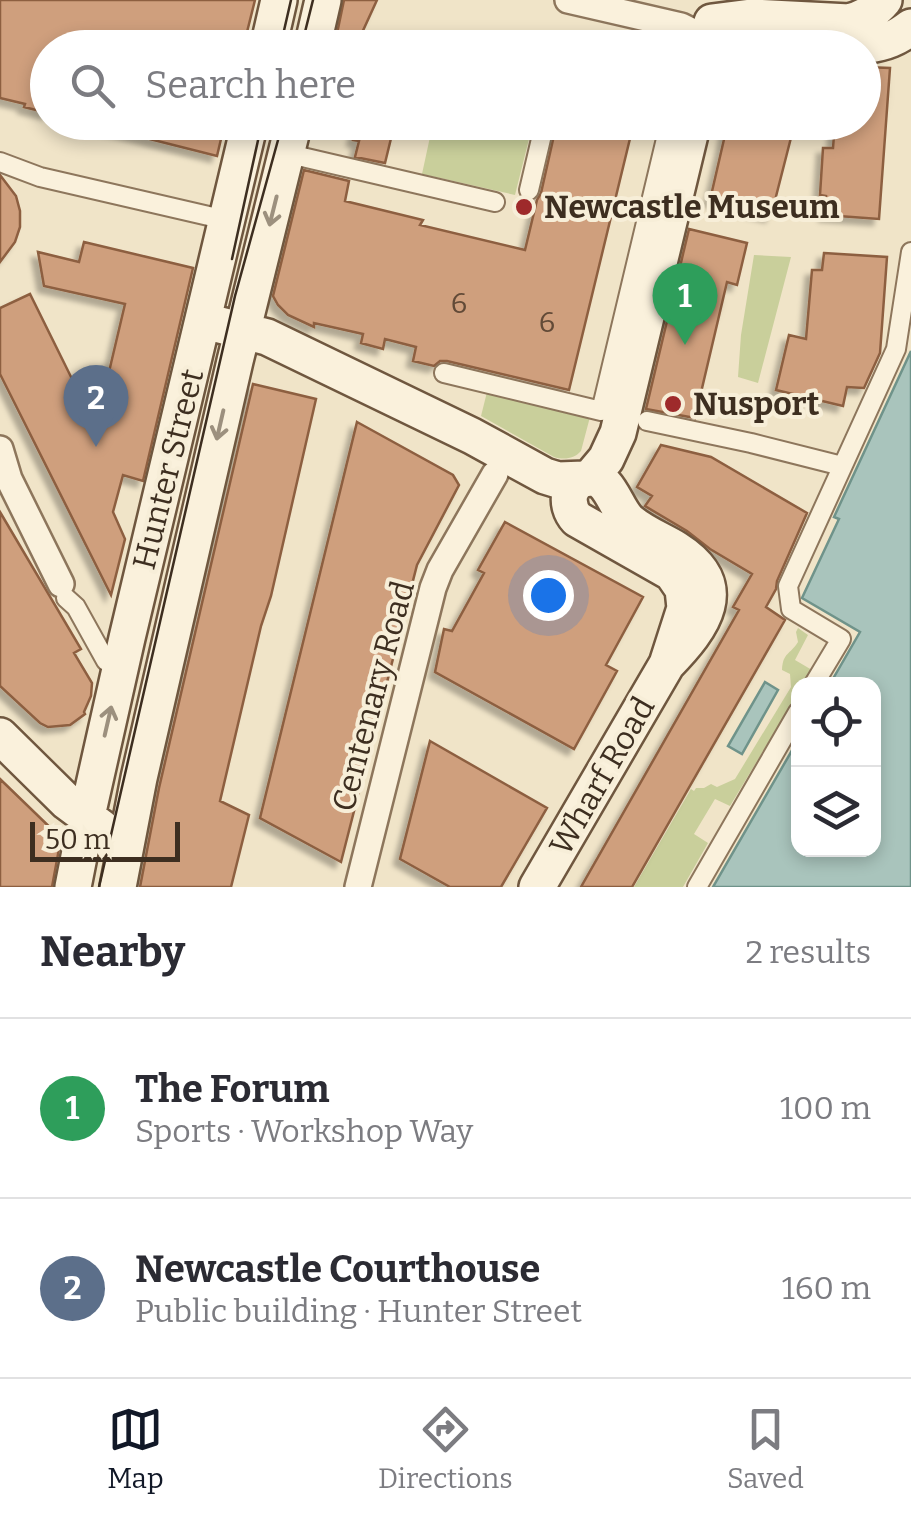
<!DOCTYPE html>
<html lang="en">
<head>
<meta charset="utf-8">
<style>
  body { margin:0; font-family:Bitter,serif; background:#f7f7f7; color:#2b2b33 }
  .controls { position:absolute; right:30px; bottom:30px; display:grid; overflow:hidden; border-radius:20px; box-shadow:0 5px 15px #0003 }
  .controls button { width:90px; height:90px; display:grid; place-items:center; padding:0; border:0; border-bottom:2px solid #e1e1e2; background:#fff; color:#2b2b33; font:50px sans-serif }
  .scale { position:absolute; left:30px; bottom:25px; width:150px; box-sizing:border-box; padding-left:10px; border:5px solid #3d2e20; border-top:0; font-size:28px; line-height:35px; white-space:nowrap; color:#3d2e20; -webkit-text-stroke:8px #f7eed8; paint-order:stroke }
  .you { position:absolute; left:548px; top:595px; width:35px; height:35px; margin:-25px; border:8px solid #fff; border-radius:50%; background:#1a73e8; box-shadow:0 0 0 15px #1a73e833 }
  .badge { display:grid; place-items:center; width:65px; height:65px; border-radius:50%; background:#111827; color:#fff; font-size:32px; font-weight:700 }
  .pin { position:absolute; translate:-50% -82px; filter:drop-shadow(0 2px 5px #0008) }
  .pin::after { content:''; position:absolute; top:52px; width:35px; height:30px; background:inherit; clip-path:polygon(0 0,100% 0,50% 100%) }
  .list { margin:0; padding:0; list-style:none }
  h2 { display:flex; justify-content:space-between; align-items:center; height:130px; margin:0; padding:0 40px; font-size:42px }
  h2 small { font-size:32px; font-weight:400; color:#7c7c81 }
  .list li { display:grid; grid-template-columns:65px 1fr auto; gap:30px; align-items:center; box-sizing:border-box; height:180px; padding:0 40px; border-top:2px solid #e1e1e2 }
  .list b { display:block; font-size:38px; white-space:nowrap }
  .list p { margin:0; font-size:32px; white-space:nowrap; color:#7c7c81 }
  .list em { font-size:32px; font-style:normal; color:#7c7c81 }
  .icon { flex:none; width:55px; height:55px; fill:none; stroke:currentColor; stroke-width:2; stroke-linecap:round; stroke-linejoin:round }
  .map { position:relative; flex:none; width:911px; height:887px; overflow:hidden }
  .search { position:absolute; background:#fff; box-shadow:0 5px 15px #0003; left:30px; right:30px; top:30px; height:110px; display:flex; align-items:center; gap:25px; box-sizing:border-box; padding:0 35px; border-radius:55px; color:#7c7c81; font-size:38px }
  .sheet { height:490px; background:#fff }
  nav { display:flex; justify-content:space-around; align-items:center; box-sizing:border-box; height:140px; border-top:2px solid #e1e1e2; background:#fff; font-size:28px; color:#7c7c81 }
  nav a { display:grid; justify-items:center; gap:5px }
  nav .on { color:#111827 }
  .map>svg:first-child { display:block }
  .green { fill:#c9cf9b }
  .water { fill:#a9c4bc; stroke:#6f938a; stroke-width:2.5 }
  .building { fill:#cf9f7d; stroke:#8d5f41; stroke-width:2.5; filter:url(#shadow) }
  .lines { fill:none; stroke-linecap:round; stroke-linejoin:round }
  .pedestrian-casing { stroke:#8d765c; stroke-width:22 }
  .minor-casing { stroke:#8d765c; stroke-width:30 }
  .secondary-casing { stroke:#6f573f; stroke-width:40 }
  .pedestrian { stroke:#faf1dc; stroke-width:18 }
  .minor { stroke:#faf1dc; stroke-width:25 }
  .secondary { stroke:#faf1dc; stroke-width:35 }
  .tram { stroke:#3d2e20; stroke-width:2.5 }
  .oneway { stroke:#9c907e }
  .poi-dot { fill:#9e2a2b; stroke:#f7eed8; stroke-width:4 }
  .labels { text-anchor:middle; stroke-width:8; stroke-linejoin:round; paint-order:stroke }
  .number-label { font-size:28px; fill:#624a37 }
  .poi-label { font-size:32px; font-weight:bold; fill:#3d2e20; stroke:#f7eed8; text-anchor:start }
  .street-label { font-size:32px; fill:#3d2e20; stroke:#f7eed8 }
</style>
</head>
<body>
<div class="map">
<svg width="911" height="887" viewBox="0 0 911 887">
  <defs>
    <filter id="shadow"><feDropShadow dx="-6" dy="6" stdDeviation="2.5" flood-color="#0004"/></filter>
  </defs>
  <rect width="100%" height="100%" fill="#f0e4c8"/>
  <path class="green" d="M433 123H533L515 195 422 174Z
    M754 255 791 257 758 383 738 377 741 335Z
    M487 392 590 417 581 451C574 459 564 460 554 457L481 416Z
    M798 628 808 635 795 660 812 670 803 684H798V693L730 806 715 799 694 834 708 843 683 887H634L691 789 694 791 696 788H704L711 784 717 787 735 779 791 687 790 674 782 670C783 652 790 655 798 642L796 632Z"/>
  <path class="water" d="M911 351V887H713L798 740V849H874V684H830L860 632 802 598 839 519 834 517Z
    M765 682 778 690 742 754 728 746Z"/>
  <path class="building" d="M0 0H255L243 48H48V113L24 107 25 104 0 98Z
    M344 0H377L355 48 335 43Z
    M864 67 890 68 879 219 825 215 826 196 820 195 823 148H833L835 122H864Z
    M107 122H225L217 156 106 128Z
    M358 122H395L385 163 355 157 359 141 353 140Z
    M557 122H634L569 390 447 361H440L434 366 413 361 416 347 385 339 383 349 361 343 363 334 314 323V327L288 315 278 305 273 296 304 170 349 181 345 201 423 220 420 225 525 250 537 200 541 193Z
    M728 122H795L771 216 710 200Z
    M0 175 16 196 20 211V227L15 242 0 262Z
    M689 229 747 243 737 285 727 282 695 418 646 409Z
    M84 242 193 268 143 481 123 475 113 512 125 539 111 595 0 374V308L30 294 76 387 104 393 125 304 44 286 38 252 79 262Z
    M824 253 887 257 880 353 864 388 847 387 843 406 776 390 789 335 806 339 812 270H822Z
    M253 384 316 399 271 596 261 626 220 801 249 815 231 887H140L159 788Z
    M357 422 453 475 459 485 417 565 341 862 260 818Z
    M661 445 711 457 807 513 777 581 776 589 766 607 785 620 632 887H581L739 610 733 607 752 574 710 549 687 531 645 506 652 496 637 487Z
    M0 512 81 649 74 653 92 683 91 696 84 712 85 714 70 725 48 727 40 723 0 686Z
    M505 522 643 597 606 665 617 671 574 749 435 672 444 629 452 631 484 573 478 570Z
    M430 741 547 808 501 887H450L400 859Z
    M0 779 61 838 52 887H0Z"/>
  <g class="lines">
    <g class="pedestrian-casing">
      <path id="pedestrian" d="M371 48 373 44
        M563 48 564 46
        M298 156 495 202
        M0 162 40 177 213 217
        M529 190 545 122
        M444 373 601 411 670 122
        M647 421 751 443 842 466
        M66 598 76 607 106 661
        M814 684 841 639 791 609 788 586 896 349 911 252
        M697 887 798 712"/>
    </g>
    <g class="minor-casing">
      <path id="minor" d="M568 0 681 26 699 35
        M0 449 9 479 61 584
        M358 887 433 588 440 570 495 474"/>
    </g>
    <g class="secondary-casing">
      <path id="secondary" d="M712 22 752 17 849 22C864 18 874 12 884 0
        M268 48 279 0
        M312 48 323 0
        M734 48C762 33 833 43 868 45 885 43 897 38 911 27
        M220 325 267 337 472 436 545 476 558 480 585 479
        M590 478 606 459 618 433 693 122
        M0 736 67 802 102 828
        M73 887 87 816 127 638 250 122
        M118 887 139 778 235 361 294 122
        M537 887 667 664 685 608 683 589 672 573 577 519C564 505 567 480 589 478 610 476 615 508 629 521 643 533 661 540 676 549 734 586 703 627 667 664"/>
    </g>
    <use href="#pedestrian" class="pedestrian"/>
    <use href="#minor" class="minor"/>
    <use href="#secondary" class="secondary"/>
    <path class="tram" d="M280 48 291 0
      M301 48 313 0
      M232 259 262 122
      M99 887 235 296 283 122"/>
  </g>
  <defs><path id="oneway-shaft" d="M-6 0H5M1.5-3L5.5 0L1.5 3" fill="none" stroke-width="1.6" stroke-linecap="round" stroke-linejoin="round" transform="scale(2.5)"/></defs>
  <g class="oneway">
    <use href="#oneway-shaft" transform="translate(273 211) rotate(104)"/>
    <use href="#oneway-shaft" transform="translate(220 425) rotate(103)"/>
    <use href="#oneway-shaft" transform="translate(108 721) rotate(-77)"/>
  </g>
  <g class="poi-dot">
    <circle cx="524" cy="207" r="10"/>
    <circle cx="673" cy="404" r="10"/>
  </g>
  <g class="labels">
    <g class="number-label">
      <text x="459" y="313">6</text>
      <text x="547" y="332">6</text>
    </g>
    <g class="poi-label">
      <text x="544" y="218">Newcastle Museum</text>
      <text x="693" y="415">Nusport</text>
    </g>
    <g class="street-label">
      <text transform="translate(168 469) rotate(-76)" y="11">Hunter Street</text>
      <text transform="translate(373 696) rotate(-75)" y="11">Centenary Road</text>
      <text transform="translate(602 776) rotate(-60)" y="11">Wharf Road</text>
    </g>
  </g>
</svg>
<div class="controls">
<button><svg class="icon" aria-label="locate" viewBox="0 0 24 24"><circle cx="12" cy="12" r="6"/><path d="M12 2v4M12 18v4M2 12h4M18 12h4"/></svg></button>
<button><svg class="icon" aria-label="layers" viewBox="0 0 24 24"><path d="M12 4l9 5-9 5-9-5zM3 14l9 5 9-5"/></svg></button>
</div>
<div class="scale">50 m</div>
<div class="you"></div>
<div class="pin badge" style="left:685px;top:345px;background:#2e9e5b">1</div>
<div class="pin badge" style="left:96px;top:447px;background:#5c6f8a">2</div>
<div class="search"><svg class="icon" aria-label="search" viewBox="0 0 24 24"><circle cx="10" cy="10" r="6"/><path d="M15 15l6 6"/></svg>Search here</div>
</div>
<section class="sheet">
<h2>Nearby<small>2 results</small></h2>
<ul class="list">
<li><span class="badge" style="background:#2e9e5b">1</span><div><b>The Forum</b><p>Sports · Workshop Way</p></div><em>100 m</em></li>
<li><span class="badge" style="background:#5c6f8a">2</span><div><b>Newcastle Courthouse</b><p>Public building · Hunter Street</p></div><em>160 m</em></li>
</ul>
</section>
<nav>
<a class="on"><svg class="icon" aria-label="map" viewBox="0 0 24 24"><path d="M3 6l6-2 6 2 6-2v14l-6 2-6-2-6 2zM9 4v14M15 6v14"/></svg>Map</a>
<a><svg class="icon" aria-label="directions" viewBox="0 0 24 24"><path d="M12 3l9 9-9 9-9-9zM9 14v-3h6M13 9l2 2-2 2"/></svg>Directions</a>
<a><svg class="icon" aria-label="saved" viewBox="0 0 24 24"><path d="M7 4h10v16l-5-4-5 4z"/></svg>Saved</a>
</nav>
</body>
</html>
